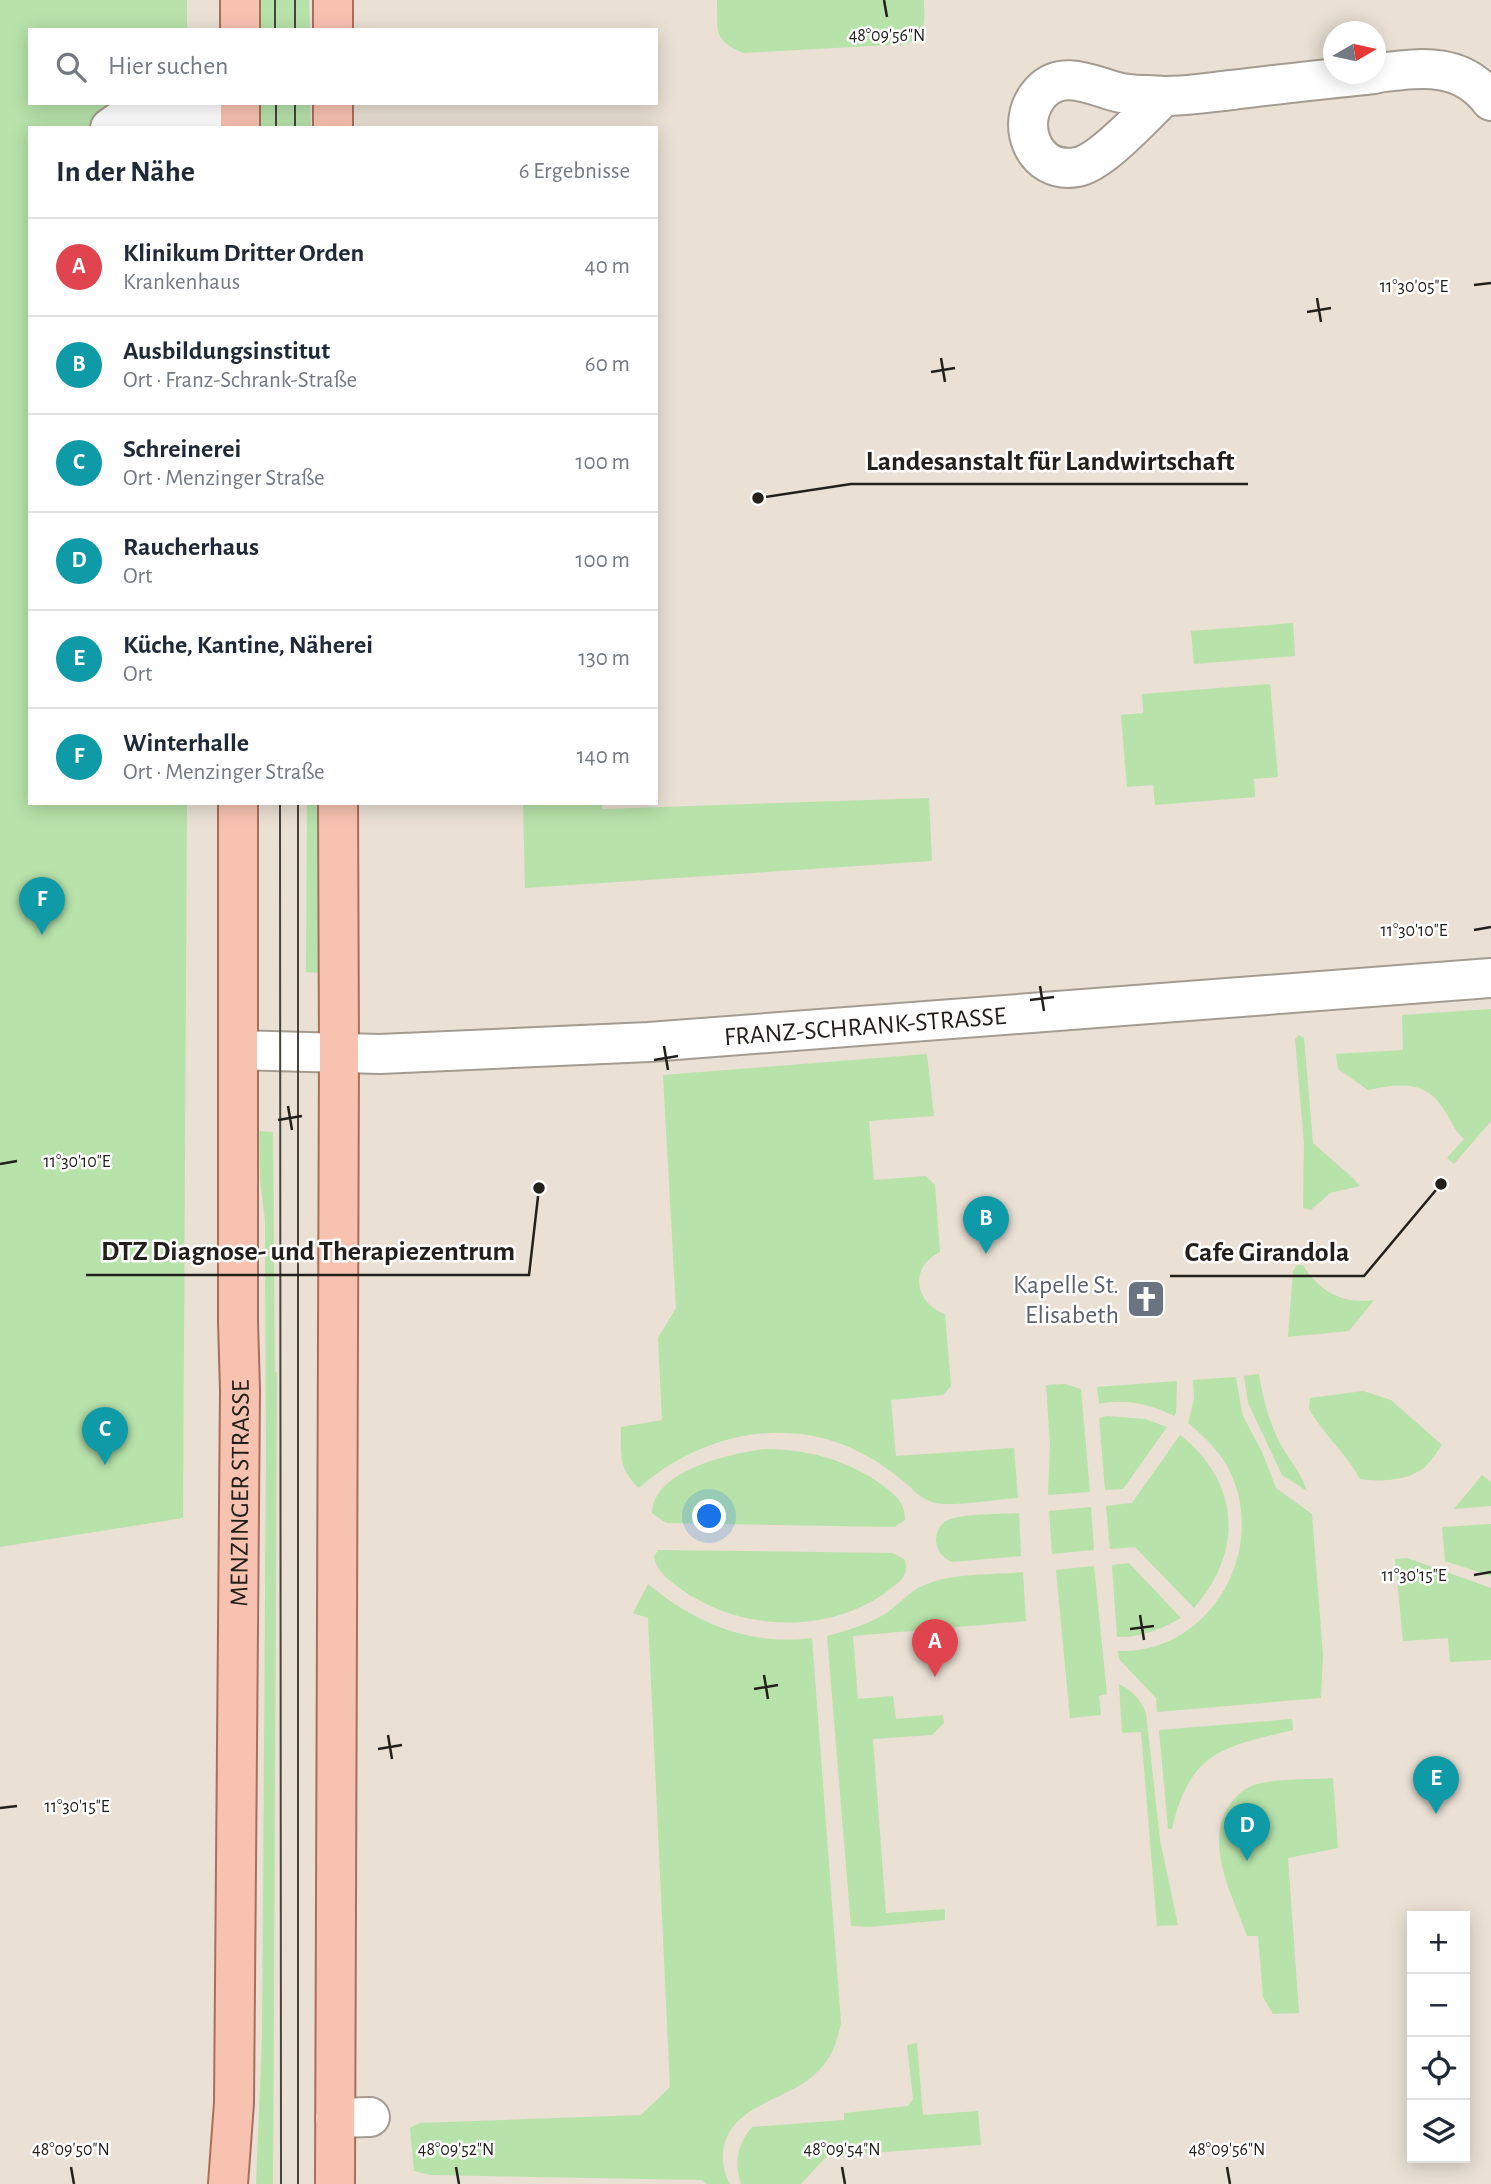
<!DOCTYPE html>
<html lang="de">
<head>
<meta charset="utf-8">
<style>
  body { margin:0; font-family:"Alegreya Sans",sans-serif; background:#f2f2f3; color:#1f2937 }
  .controls { position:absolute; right:21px; bottom:21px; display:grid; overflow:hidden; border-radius:0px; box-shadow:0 4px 18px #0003 }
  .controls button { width:63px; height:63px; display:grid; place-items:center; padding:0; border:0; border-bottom:2px solid #e0e1e3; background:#fff; color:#1f2937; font:35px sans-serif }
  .compass { position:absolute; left:1323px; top:21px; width:63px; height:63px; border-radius:50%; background:#fff; box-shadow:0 4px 18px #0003; rotate:81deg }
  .you { position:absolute; left:710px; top:1517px; width:24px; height:24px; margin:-18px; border:5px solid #fff; border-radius:50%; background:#1a73e8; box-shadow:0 0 0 10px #1a73e833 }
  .badge { display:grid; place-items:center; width:46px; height:46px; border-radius:50%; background:#0b8043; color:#fff; font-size:23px; font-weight:700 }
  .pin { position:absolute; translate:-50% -58px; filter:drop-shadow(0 2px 4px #0008) }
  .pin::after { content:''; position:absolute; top:37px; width:24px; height:21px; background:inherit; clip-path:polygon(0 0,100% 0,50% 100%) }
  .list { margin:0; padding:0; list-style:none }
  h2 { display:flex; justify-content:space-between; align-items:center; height:91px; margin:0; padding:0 28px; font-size:30px }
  h2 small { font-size:23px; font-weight:400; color:#747a83 }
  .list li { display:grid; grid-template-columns:46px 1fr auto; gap:21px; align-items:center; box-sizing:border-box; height:98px; padding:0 28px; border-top:2px solid #e0e1e3 }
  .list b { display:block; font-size:26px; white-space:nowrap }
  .list p { margin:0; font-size:23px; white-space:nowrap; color:#747a83 }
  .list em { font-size:23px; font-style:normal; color:#747a83 }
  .icon { flex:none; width:38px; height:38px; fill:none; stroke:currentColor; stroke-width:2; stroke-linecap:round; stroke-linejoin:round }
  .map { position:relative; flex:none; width:1491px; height:2184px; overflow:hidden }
  .search { position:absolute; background:#fff; box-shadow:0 4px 18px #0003; left:28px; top:28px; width:630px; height:77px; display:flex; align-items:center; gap:18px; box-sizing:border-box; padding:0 24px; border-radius:0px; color:#747a83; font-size:26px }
  .panel { position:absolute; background:#fff; box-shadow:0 4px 18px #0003; left:28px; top:126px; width:630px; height:679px; border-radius:0px }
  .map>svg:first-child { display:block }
  .green { fill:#b7e2aa }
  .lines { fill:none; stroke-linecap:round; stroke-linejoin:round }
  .minor-casing { stroke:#a59c91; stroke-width:42 }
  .major-casing { stroke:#aa6f5b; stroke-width:42 }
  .minor { stroke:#fff; stroke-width:38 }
  .major { stroke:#f8c2b1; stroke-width:38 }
  .tram { stroke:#47433d; stroke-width:2 }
  .ticks { fill:none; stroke:#23201c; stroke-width:2.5 }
  .labels { text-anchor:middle; stroke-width:5; stroke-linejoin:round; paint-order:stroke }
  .street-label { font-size:26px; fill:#23201c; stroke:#fff }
  .worship-label { font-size:26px; fill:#5b616d; stroke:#fff; text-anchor:end }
  .ticks-label { font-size:18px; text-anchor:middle; fill:#23201c; stroke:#fff; stroke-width:5; stroke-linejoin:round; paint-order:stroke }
  .leader { fill:none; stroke:#23201c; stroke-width:2.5 }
  .callout-dot { fill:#23201c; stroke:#fff; stroke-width:2.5 }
  .callout-label { font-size:28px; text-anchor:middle; font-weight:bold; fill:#23201c; stroke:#fff; stroke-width:5; stroke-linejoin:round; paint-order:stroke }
</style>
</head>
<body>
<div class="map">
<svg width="1491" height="2184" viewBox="0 0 1491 2184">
  <rect width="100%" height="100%" fill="#eae0d4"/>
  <path class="green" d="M0 0H187V30H30V103H188V128H30V803H187L183 1518 0 1547Z
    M260 0H309L310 30H260Z
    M717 0H924C924 22 928 33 907 44L744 53C712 40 718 31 717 0Z
    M260 103H310L311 128H260Z
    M1293 623 1295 656 1194 664 1191 631Z
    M1270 684 1278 777 1254 779 1255 797 1155 805 1153 785 1127 787 1121 715 1143 713 1142 694Z
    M929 798 932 861 525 888 523 803H602V809Z
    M307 803H317L319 973 306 972Z
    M1491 1009V1121L1454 1164 1447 1158 1464 1139C1455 1131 1451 1121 1445 1111 1426 1079 1400 1084 1368 1090L1338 1069 1336 1054 1403 1050 1402 1015Z
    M1299 1035 1304 1038 1313 1143 1354 1179 1360 1186 1330 1193 1311 1210 1303 1208 1304 1144 1295 1039Z
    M927 1054 934 1116 869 1121 874 1180 926 1176 935 1185 940 1252C909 1267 914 1302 945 1314L951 1386 943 1395 891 1400 896 1456 1014 1448 1018 1498C996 1499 951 1508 932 1502 918 1498 910 1485 898 1477 890 1470 881 1464 872 1459 796 1412 702 1432 639 1488 618 1469 621 1453 621 1427L662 1420 658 1338 676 1308 663 1075Z
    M259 1131 273 1132 275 1372H277L273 2184H256L262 2039 266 1454 265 1220 260 1180Z
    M1297 1265H1303C1318 1291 1344 1305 1374 1300L1349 1331 1288 1337 1293 1271Z
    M1259 1374C1263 1401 1271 1429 1285 1452 1294 1466 1302 1476 1307 1491L1282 1475 1248 1403 1244 1376Z
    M1236 1377 1242 1414 1262 1452 1276 1488 1312 1514 1323 1655 1321 1698 1157 1712 1156 1698 1119 1659 1118 1651C1208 1654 1266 1555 1232 1476 1223 1454 1206 1438 1188 1423L1194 1399 1193 1380Z
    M1177 1381 1176 1413 1174 1416C1152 1404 1123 1398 1099 1404L1097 1387Z
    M1065 1384 1081 1389 1090 1492 1048 1495 1050 1444 1046 1385Z
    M1363 1391 1391 1400 1442 1445C1437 1452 1431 1461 1425 1467 1408 1481 1380 1482 1360 1479 1346 1453 1323 1434 1309 1409L1310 1398Z
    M1107 1416 1145 1419 1167 1427 1123 1489 1105 1490 1099 1418Z
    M1180 1435C1240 1482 1244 1551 1194 1608L1135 1547 1110 1549 1106 1506 1132 1503Z
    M764 1449C806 1449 844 1459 878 1482 892 1492 906 1502 905 1520L895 1527 666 1523 652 1513C654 1470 729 1454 764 1449Z
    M1482 1475 1491 1482V1506L1454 1509Z
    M1091 1507 1094 1550 1052 1554 1049 1511Z
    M1019 1513 1021 1556 952 1562C943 1558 937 1551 936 1541 936 1531 941 1521 951 1519 970 1513 998 1515 1019 1513Z
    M1491 1524V1576L1445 1561 1442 1527Z
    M658 1550 893 1553 905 1560C909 1576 901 1581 889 1590 830 1635 740 1632 681 1589 669 1580 657 1572 654 1557Z
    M1407 1558 1491 1588V1660L1450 1662 1448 1638 1403 1641 1395 1559Z
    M1129 1563 1181 1618C1162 1629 1140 1638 1117 1637L1112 1565Z
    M1094 1566 1107 1694 1099 1696 1101 1715 1070 1718 1056 1570Z
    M1023 1572 1026 1621 853 1636 858 1699 893 1696 896 1719 943 1715 944 1723 932 1735 873 1739 886 1913 945 1909V1920L869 1927 851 1926 827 1636C849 1630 874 1623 892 1609 903 1600 913 1589 927 1584 953 1573 994 1575 1023 1572Z
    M648 1584C695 1623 749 1646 812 1638L841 2023C836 2045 832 2059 814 2075 784 2102 728 2105 723 2153 722 2163 725 2176 730 2184H707L702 2180 431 2175 414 2171 410 2128 420 2123 641 2115 670 2087 648 1618 633 1613Z
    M1119 1684C1133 1691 1140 1699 1146 1713L1160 1840 1178 1925 1157 1926 1141 1732 1122 1733Z
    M1292 1719 1293 1730C1223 1747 1190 1751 1172 1829H1168L1159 1730Z
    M1333 1778 1338 1848 1288 1858 1299 2013 1273 2014 1263 1997 1258 1936H1247C1233 1896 1202 1842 1231 1803 1238 1794 1246 1787 1257 1784 1279 1778 1310 1780 1333 1778Z
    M917 2043 923 2115 978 2111 981 2145 827 2156 801 2184H741C734 2162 737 2145 752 2127L844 2120V2113L908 2106 913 2099 907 2045Z"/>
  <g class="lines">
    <g class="minor-casing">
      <g id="minor">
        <path d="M1376 73C1420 68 1461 61 1491 101"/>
        <path d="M1163 97C1144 115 1101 163 1077 167 1033 175 1013 122 1041 92 1063 68 1095 87 1121 93 1129 94 1138 95 1147 95 1175 98 1204 93 1232 90 1279 84 1327 79 1374 74"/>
        <path d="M110 128 130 114 240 113"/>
        <path id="s1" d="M238 1050 380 1054 649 1042 1491 978"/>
        <path d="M335 2118 370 2117"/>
      </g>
    </g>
    <g class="major-casing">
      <g id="major">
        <path d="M240 30V0"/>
        <path d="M333 30V0"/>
        <path d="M240 128V103"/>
        <path d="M333 128V103"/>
        <path id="s2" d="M228 2184 234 2103 240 1390 238 1322V803"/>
        <path d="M335 2184 339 1053 338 803"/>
      </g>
    </g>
    <use href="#minor" class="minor"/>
    <use href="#major" class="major"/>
    <path class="tram" d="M275 0V30
      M295 0V30
      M276 103V128
      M295 103V128
      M280 803 281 2184
      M298 803V2184"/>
  </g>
  <path class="ticks" d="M884 0 887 17M1474 285 1491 283M1317 298 1321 322M1307 312 1331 308M941 358 945 382M931 372 955 368M1474 930 1491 927M1040 986 1044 1011M1030 1000 1054 997M664 1046 668 1070M654 1060 678 1056M288 1106 292 1130M278 1120 302 1116M0 1164 17 1161M1474 1575 1491 1572M1140 1615 1144 1640M1130 1629 1154 1626M764 1675 768 1699M754 1689 778 1685M388 1735 392 1759M378 1749 402 1745M0 1808 17 1806M71 2167 74 2184M456 2167 459 2184M842 2167 845 2184M1227 2167 1230 2184"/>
  <defs>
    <g id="church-square" transform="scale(2.0125)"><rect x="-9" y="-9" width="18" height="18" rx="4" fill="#6b7280" stroke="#fff"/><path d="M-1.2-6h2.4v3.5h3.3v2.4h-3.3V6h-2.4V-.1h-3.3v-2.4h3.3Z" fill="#fff"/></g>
  </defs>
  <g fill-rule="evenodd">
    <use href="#church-square" x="1146" y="1299"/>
  </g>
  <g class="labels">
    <g class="street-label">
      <text dy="9" stroke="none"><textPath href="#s1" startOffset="628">FRANZ-SCHRANK-STRASSE</textPath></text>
      <text dy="9" stroke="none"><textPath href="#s2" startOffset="691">MENZINGER STRASSE</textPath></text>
    </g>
    <g class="worship-label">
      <text x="1119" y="1293">Kapelle St.<tspan x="1119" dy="30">Elisabeth</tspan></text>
    </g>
  </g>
  <g class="ticks-label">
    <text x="887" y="41">48°09'56"N</text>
    <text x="1414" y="292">11°30'05"E</text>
    <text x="1414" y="936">11°30'10"E</text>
    <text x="77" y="1167">11°30'10"E</text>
    <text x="1414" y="1581">11°30'15"E</text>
    <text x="77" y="1812">11°30'15"E</text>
    <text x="71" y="2155">48°09'50"N</text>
    <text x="456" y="2155">48°09'52"N</text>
    <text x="842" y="2155">48°09'54"N</text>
    <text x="1227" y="2155">48°09'56"N</text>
  </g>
  <path class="leader" d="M758 498L851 484H1248M539 1188L529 1275H86M1441 1184L1364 1276H1170"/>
  <g class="callout-dot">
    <circle cx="758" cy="498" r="7"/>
    <circle cx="539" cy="1188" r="7"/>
    <circle cx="1441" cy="1184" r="7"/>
  </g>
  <g class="callout-label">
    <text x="1050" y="470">Landesanstalt für Landwirtschaft</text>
    <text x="308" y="1260">DTZ Diagnose- und Therapiezentrum</text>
    <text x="1267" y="1261">Cafe Girandola</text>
  </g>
</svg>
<div class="controls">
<button>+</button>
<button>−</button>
<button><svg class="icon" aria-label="locate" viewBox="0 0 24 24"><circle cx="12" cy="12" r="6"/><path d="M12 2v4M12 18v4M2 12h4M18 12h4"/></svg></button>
<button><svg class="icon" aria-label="layers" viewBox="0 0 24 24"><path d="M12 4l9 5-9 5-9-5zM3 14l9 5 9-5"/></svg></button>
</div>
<svg class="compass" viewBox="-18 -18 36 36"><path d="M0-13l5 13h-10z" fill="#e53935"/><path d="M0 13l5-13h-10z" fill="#747a83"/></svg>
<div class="you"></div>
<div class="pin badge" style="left:935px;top:1677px;background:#e0444e">A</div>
<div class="pin badge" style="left:986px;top:1254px;background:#0f9aa8">B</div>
<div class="pin badge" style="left:105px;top:1465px;background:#0f9aa8">C</div>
<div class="pin badge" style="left:1247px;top:1861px;background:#0f9aa8">D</div>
<div class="pin badge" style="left:1436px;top:1814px;background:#0f9aa8">E</div>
<div class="pin badge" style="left:42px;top:935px;background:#0f9aa8">F</div>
<div class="search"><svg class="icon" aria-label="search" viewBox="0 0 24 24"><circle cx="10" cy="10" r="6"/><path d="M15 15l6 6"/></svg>Hier suchen</div>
<section class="panel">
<h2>In der Nähe<small>6 Ergebnisse</small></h2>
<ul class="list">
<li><span class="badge" style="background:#e0444e">A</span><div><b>Klinikum Dritter Orden</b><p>Krankenhaus</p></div><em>40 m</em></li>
<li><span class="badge" style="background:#0f9aa8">B</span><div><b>Ausbildungsinstitut</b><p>Ort · Franz-Schrank-Straße</p></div><em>60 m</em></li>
<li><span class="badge" style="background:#0f9aa8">C</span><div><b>Schreinerei</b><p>Ort · Menzinger Straße</p></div><em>100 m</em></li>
<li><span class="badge" style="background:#0f9aa8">D</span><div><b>Raucherhaus</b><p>Ort</p></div><em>100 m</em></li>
<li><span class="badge" style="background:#0f9aa8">E</span><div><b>Küche, Kantine, Näherei</b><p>Ort</p></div><em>130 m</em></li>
<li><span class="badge" style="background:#0f9aa8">F</span><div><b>Winterhalle</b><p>Ort · Menzinger Straße</p></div><em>140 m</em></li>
</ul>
</section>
</div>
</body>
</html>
